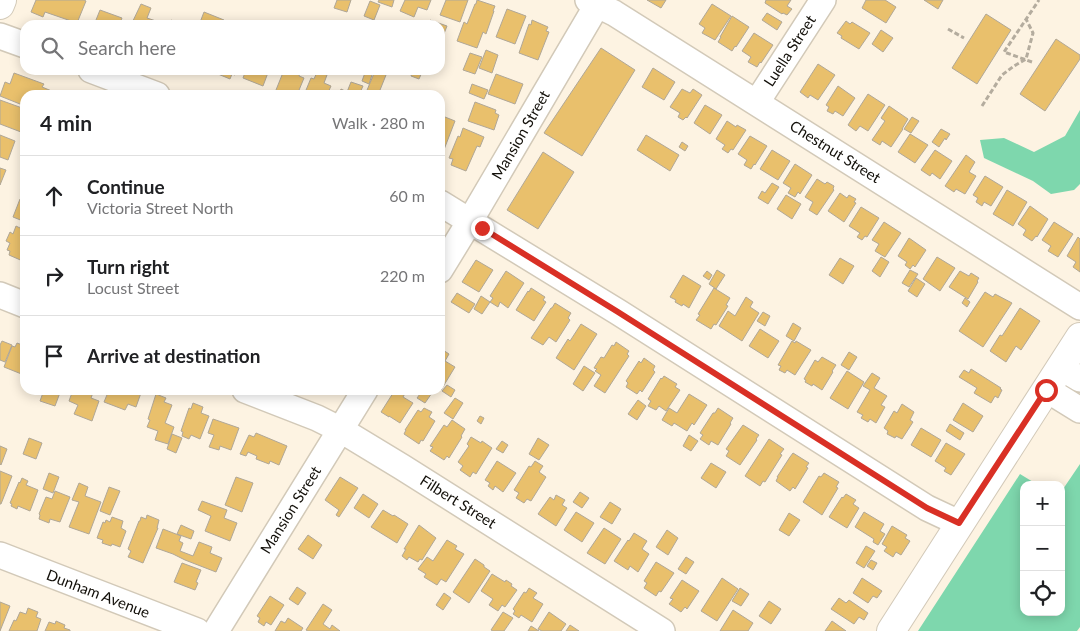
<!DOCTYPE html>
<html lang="en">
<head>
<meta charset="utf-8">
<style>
  body { margin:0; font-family:Lato,sans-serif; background:#f6f6f6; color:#202124 }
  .controls { position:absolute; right:15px; bottom:15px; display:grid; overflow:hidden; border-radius:10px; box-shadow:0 2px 12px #0003 }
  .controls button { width:45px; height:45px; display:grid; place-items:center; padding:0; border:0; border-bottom:1px solid #e0e0e0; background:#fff; color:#202124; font:25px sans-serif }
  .stop { position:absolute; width:15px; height:15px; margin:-11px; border:4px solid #d93025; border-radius:50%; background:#fff }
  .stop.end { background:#d93025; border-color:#fff; box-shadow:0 1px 5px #0008 }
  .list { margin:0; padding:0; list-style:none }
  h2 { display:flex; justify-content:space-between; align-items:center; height:65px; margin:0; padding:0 20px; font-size:21px }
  h2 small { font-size:16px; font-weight:400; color:#757577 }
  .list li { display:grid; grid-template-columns:32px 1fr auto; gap:15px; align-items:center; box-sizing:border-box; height:80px; padding:0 20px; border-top:1px solid #e0e0e0 }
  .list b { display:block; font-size:19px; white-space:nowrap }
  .list p { margin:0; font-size:16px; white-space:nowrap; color:#757577 }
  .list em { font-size:16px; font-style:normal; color:#757577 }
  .icon { flex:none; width:28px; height:28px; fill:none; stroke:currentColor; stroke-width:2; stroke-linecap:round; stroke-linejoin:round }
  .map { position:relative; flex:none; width:1080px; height:631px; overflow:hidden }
  .search { position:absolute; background:#fff; box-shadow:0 2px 12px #0003; left:20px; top:20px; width:425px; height:55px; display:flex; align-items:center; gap:12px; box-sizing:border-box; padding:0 18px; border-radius:15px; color:#757577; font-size:19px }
  .panel { position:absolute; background:#fff; box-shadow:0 2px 12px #0003; left:20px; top:90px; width:425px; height:305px; border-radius:15px }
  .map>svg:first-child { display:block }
  .green { fill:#7ed7ad }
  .building { fill:#e9c06c; stroke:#b0a797 }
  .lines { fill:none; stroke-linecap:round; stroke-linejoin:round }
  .minor-casing { stroke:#d2c9b8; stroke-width:28 }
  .major-casing { stroke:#d2c9b8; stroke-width:30 }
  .path { stroke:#b4ac9e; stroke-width:3; stroke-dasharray:5 2.5; stroke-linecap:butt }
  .minor { stroke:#fff; stroke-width:25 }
  .major { stroke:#fff; stroke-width:28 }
  .route { stroke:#d93025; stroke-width:6 }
  .labels { text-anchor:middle; stroke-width:4.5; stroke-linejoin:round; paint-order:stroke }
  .street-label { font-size:15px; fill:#120f09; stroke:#fff }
</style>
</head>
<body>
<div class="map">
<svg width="1080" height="631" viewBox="0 0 1080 631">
  <rect width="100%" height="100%" fill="#fdf3e2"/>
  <path class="green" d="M1080 110V184L1074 190 1051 194 1033 181 984 158 980 140 1004 138 1034 152 1065 136Z
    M1080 464V627L1077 631H918L1020 474 1038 485H1024V612H1061V492Z"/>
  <path class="building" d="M36 0H84L86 1 77 23 45 12 43 17 31 12Z
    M337 0H351L347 12 334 8Z
    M379 0H394L392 7 378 2Z
    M405 0H431L427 10 418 7 414 17 400 11Z
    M446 0H468L460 22 440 15Z
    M477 0 495 6 493 11H494L486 34 483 32 477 48 457 41 464 22 467 24 475 4H476Z
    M647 0H666L661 8Z
    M766 0H791L787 6 792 9 787 15 783 13 782 14 765 3Z
    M866 0H885L896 7 886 23 862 8Z
    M924 0H943L938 9Z
    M370 1 380 5 374 20 364 16Z
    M141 4 151 8 147 18 156 21 154 25H131Z
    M712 4 731 16 715 40 702 33 705 28 699 24Z
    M507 9 526 16 515 44 496 37Z
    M100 10 122 18 119 25H94Z
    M204 12 224 20 222 25H199Z
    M767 13 782 22 777 30 762 20Z
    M986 14 1011 30 977 84 952 68Z
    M732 16 749 27 736 47 735 46 732 51 718 42 721 37H720Z
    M171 20 181 24 180 25H169Z
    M430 20 447 26 440 44V25H428Z
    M532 20 548 27 546 31 549 32 538 60 519 53 529 24 531 25Z
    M846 21 850 24 852 22 870 33 859 49 841 38 842 36 837 33Z
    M881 30 893 38 883 52 872 44Z
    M754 33 773 45 761 63 760 62 757 67 748 62 751 57 742 51Z
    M1056 39 1080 55V59L1045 111 1020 94Z
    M601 48 635 70 582 156 544 133Z
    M486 50 498 55 492 73 479 68Z
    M470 53 482 57 475 74 463 70Z
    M818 64 835 75 818 100 810 95 808 98 800 92Z
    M653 68 675 82 664 100 642 87Z
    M219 70H237L235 75 232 74 230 79 218 74Z
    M246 70H269L263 86 243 78Z
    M284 70 291 72 292 70H301L299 76 304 78 297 95H274Z
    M366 70 373 72 369 84 362 81Z
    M413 70H423L419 79 411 76Z
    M375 71 386 75 378 95H365Z
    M317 72 327 75 324 83 331 86 327 95H304L311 78 314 79Z
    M14 73 44 84 42 87 59 94V95H25V106L0 96 5 82 10 84Z
    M496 74 523 84 515 104 488 94Z
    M351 82 363 86 359 95H339L341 89 347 92Z
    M472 84 488 90 484 99 469 93Z
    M838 86 855 98 843 116 835 111 833 114 827 111 829 107 826 105Z
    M682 89 690 93 693 89 702 95 687 118 686 117 683 120 678 117 680 113 670 107Z
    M868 94 885 105 868 131 860 126 856 131 848 125Z
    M0 100 25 109V123H24L21 132 0 124Z
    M475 102 496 110 495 113 499 115 494 130 468 121Z
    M705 105 722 115 710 134 694 123Z
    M889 106 908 119 902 129H903L891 147 882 141 880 145 872 140 885 121 881 118Z
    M440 115 455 121 440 160Z
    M912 117 919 121 911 133 904 129Z
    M727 121 736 127 737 125 746 130 733 150 731 149 728 153 722 149 725 145 716 139Z
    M463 128 484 137 480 147 477 146 466 171 451 165 453 159 449 158 458 136 460 137Z
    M941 129 950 134 946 140 945 138 939 147 932 142Z
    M910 134 928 145 915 163 898 152Z
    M0 135 15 141 8 160 0 157Z
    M646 135 679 155 670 171 637 150Z
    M750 136 767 146 755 165 754 164 751 169 744 165 747 160 738 154Z
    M682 142 688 146 685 151 679 147Z
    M772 150 790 161 778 180 760 169Z
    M935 150 952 161 940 179 932 173 930 176 921 170Z
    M543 152 574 172 538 229 507 210Z
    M966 155 975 162 969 172 976 176 965 194 956 189 954 192 945 186Z
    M795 164 812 175 800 194 798 192 795 197 788 193 791 188 783 183Z
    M0 168 6 170 0 185Z
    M985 176 1003 187 991 206 984 202 982 206 976 202 978 198 973 195Z
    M817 179 825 184 827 182 834 186 833 189 834 190 817 215 809 210 813 202 805 197Z
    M772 183 779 187 768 204 758 198 762 191 765 193Z
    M1007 190 1027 202 1013 226 993 214Z
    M840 193 847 198 849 195 856 199 854 202 856 203 844 222 828 211Z
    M786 195 801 204 792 219 777 209Z
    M25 196V216L23 221 13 217 20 199 23 200Z
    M1030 206 1048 219 1037 237 1036 236 1032 241 1023 235 1026 230 1018 224Z
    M861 207 879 218 867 237 865 236 862 240 857 237 860 233 849 226Z
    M25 219V262L9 255 10 251 7 250 10 243 6 241 10 232 13 234 16 226 20 228 22 221 24 222Z
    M884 222 901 233 885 257 875 251 879 244 872 240Z
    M1054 222 1073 234 1058 257 1048 251 1051 246 1042 240Z
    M1078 237 1080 239V272L1073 267 1076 262 1067 256Z
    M909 238 926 250 915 267 913 265 910 269 905 265 907 262 898 256Z
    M881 257 889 262 880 277 872 271Z
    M937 257 955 268 940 291 923 279Z
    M840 258 854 266 843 284 829 275Z
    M476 260 493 270 479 292 462 282Z
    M717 270 725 275 716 289 709 284Z
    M910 270 918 274 909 287 902 283Z
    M506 271 524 283 508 308 500 302 498 307 490 302 493 298 490 296Z
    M707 271 712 275 709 280 703 276Z
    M960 271 969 276 971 273 979 278 977 281 978 282 968 299 949 287Z
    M683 275 701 286 689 308 683 304 682 306 675 302 676 300 670 297Z
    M916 278 925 284 917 297 908 291Z
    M531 288 545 297 543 300 546 302 534 321 516 310 528 291 529 292Z
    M714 288 730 298 726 305 728 306 716 325 714 324 711 329 696 320 700 315 698 314Z
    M985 292 993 297 995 294 1012 303 983 347 959 331Z
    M457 293 475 304 469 313 451 302Z
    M481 296 490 302 482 314 474 309Z
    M746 297 753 302 750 307 759 313 742 341 719 326 728 311 735 316Z
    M965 298 970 302 967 307 962 303Z
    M555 303 571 313 568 318 570 320 556 342 549 337 543 345 531 338 551 308H552Z
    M1020 308 1040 321 1021 350 1016 346 1006 362 990 351 1000 335 1002 336Z
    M763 312 770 316 765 326 757 321Z
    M793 323 801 328 794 341 786 336Z
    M581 324 597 334 574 370 556 358 568 339 570 341Z
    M760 329 779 341 768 358 749 346Z
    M2 341 12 345 5 362 0 360V345Z
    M792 341 795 343 796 341 811 350 795 375 787 370 785 373 779 370 781 366 778 365Z
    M616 342 629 351 627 354 629 356 605 393 594 386 601 375 595 371 597 369 594 368 601 357 604 358 612 345 614 346Z
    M17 343 25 346 24 375 4 367 12 346 15 347Z
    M440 348 449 354 445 361 455 367 441 390Z
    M849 352 857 357 849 370 841 365Z
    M822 357 836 365 832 371 833 372 822 390 813 384 812 386 805 382 806 380 804 379 815 360 818 362Z
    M644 358 655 366 653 370 655 372 642 392 640 390 637 394 626 387 628 383 626 381 639 361 641 363Z
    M584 366 595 373 583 391 573 384Z
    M971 369 1001 388 1000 389 1002 390 998 398 995 396 991 403 974 393 977 388 959 377 964 370 969 373Z
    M847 371 864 382 848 409 830 398Z
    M872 373 880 378 874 388 887 396 881 405 885 407 876 423 870 419 868 422 861 418 863 415 857 412 870 390 863 386Z
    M664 376 677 384 675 387 680 390 666 411 659 406 656 410 648 406 651 401 648 399 661 378 662 379Z
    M447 385 455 390 451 397 442 391Z
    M44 390H61L55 406 40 401Z
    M73 390H94L91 398 99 401 92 421 74 414 78 405 69 401Z
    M109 390H142L136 407 128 404 125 410 104 402Z
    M395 390H407L403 397 413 403 400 423 389 416V417L381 412Z
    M423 390H434L425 403 417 398Z
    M156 394 166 398 164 402 172 405 165 423 174 427 168 444 155 440 158 431 147 427 150 420 148 419Z
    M689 394 707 405 694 425 692 423 687 431 674 423 672 426 662 420 669 408 677 413Z
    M455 398 463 403 453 419 444 413Z
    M638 400 646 406 637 420 628 414Z
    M193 403 203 407 201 413 209 416 200 439 191 435 189 439 182 436 183 432 181 431 189 408 191 409Z
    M963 403 983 416 973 432 953 420Z
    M902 404 914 412 910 420 913 422 902 439 896 436 895 438 887 434 888 431 884 428 894 411 897 413Z
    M424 408 432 412 429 417 435 421 423 441 421 440 419 444 404 434 406 430H405L418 410 421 412Z
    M718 408 733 418 730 423 731 424 718 445 711 441 709 445 700 439 703 435 700 433 713 413H715Z
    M480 416 484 418 481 424 477 421Z
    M213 419 239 428 231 450 220 446 219 450 209 447 214 435 208 433Z
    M452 420 465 429 461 436 462 437 449 458 447 456 444 460 430 451 433 447 430 446 444 425 447 427Z
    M950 424 964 433 960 440 946 431Z
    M743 425 759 435 756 439 757 440 740 465 726 456 729 451 726 449Z
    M921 428 941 440 931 457 911 445Z
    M256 433 287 446 279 465 270 461 269 464 256 459 257 456 248 452 246 456 240 454 249 435 254 437Z
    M172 434 182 438 176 453 167 449Z
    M689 435 698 441 691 451 683 446Z
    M471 437 481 443 482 441 492 448 476 474 473 472 470 477 460 470 463 466 458 462 469 446 467 444Z
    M29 438 42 443 36 459 23 454Z
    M538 438 549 445 539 460 529 454Z
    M769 439 784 449 780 454 782 455 765 482 763 481 760 486 745 476Z
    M502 441 508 445 503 453 496 449Z
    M946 443 965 454 951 475 944 471 946 468 935 461Z
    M0 446 7 449 1 465 0 464Z
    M793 453 809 463 806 467 808 468 795 489 793 487 790 491 776 481 778 477H777L790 457Z
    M497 461 516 473 503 492 495 486 493 490 488 486 490 483 485 480Z
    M535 461 543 466 539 472 546 477 531 501 527 499 524 503 516 498 519 493 514 490 529 466 531 467Z
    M711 463 726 472 716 488 701 478Z
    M0 471 12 476 1 504H0Z
    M49 473 59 477 53 493 43 489Z
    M824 473 839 482 836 487 838 488 822 515 803 502 819 476 821 477Z
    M236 477 253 483 242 512 225 505Z
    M340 477 358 488 339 517 336 515 339 510 325 500Z
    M22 478 28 481 26 485 38 490 30 511 18 506 17 509 11 506 12 504 10 503 19 482 20 483Z
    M79 483 88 487 85 496 101 502 89 534 69 527 79 502 72 500Z
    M109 487 120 491 110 515 100 511Z
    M55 491 70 497 60 522 50 519 49 523 39 519 40 515 39 514 46 497 52 499Z
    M580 492 589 498 582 508 573 502Z
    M363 494 378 504 369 518 354 508Z
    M846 494 856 500 853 504 859 508 847 528 829 517 842 497 843 498Z
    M556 495 565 500 562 505 567 508 556 526 538 514 550 497 554 500Z
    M202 501 227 510 224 518 237 523 230 541 205 531 211 516 198 510Z
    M610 502 621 509 612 524 600 517Z
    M383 510 393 516 394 515 408 524 397 543 371 527Z
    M576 512 594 523 582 542 564 530Z
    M864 512 884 524 880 531 885 534 878 545 873 542 874 539 855 527Z
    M789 513 800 520 789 536 779 530Z
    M147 515 159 520 157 528H158L143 563 128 557 131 551 128 549 139 521H140L141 517 146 519Z
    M112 517 123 521 121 528 126 531 120 547 112 544 111 546 102 543 103 540 97 538 103 522 105 523 106 520 110 522Z
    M181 525 194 531 191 539 177 534Z
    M419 525 436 538 422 560 420 559 418 562 409 557 407 560 402 556 406 549H404Z
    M892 526 907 535 905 538 910 541 901 555 896 552 893 557 884 551 887 547 882 544Z
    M604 528 621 539 605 564 587 553Z
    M163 529 181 536 179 541 183 543 180 551 193 556 199 542 212 547 210 553 222 558 216 572 185 560 173 554 156 548Z
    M667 530 678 538 668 555 656 547Z
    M634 533 647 541 642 549 649 554 638 572 630 566 628 570 614 561 628 540 629 541Z
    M308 535 322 545 313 559 298 549Z
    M447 540 457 546 455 549 464 554 446 582 441 579 437 585 424 577 426 574 418 569 427 557 433 561Z
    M866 546 875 551 864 568 856 563Z
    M686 557 694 562 686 574 678 569Z
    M475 559 484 565V567L490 571 469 603 453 592Z
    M871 560 877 563 873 570 867 566Z
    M656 562 674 573 661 592 659 591 656 596 644 588 647 583 644 581Z
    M182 563 201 570 196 582 198 583 195 590 174 582Z
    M492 574 505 582 506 580 512 584 511 586 517 590 505 607 502 605 498 611 489 605 493 599 481 591Z
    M722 578 738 589 717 621 701 611Z
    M862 578 882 591 877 598 873 596 868 603 853 593Z
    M682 580 699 591 687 609 685 607 681 612 669 604 673 599 670 598Z
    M297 587 306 593 298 605 289 599Z
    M529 588 537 593 533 598 543 604 532 622 521 615 519 618 513 614 515 611 513 609 524 592 526 593Z
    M740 588 749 594 741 606 732 601Z
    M444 593 451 598 443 610 436 605Z
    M270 596 284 605 271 625 266 622 264 626 258 622 260 618 257 616Z
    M839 598 846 603 849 600 868 613 864 620 859 617 854 624 831 609Z
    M769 601 781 609 771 624 759 616Z
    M0 602 10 606 0 631Z
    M323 604 332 610 323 624 330 629 332 625 340 631H308L306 630Z
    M28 608 38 612 36 617 41 619 37 631H9L14 620 16 621 20 612 26 614Z
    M733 610 753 623 748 631H720Z
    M503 612 513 618 504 631H493L491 630Z
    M549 612 566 624 561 631H542L538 629Z
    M288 618 303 628 301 631H275L281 621 285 623Z
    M56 621 65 625 64 628 70 630V631H45L49 622 55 624Z
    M832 621 846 631H825Z
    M570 625 579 631H566Z
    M531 626 539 631H528Z"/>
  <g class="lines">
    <g class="minor-casing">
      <path id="minor" d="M588 0 614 13 1080 307
        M0 36 25 45
        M91 70 157 95
        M757 102 823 0
        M440 203 618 312 927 508 959 523
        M440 270 470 221 600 0
        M0 295 25 305
        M1060 367 1080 379
        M1046 389 1080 410
        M245 390 317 418 341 430 402 467 662 631
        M0 555 197 631
        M216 631 365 390"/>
    </g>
    <g class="major-casing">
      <path id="major" d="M0 5 2 0
        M891 631 1080 337"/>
    </g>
    <path class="path" d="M948 29 964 38
      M1032 62 1004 52 1039 0
      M982 106 1002 75 1014 66 1026 59 1033 33 1026 19"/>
    <use href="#minor" class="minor"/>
    <use href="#major" class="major"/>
  </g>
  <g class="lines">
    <path class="route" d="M482 228 618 312 927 508 959 523 1046 390"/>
  </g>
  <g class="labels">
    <g class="street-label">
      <text transform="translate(790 51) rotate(-57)" y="5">Luella Street</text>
      <text transform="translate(521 135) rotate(-60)" y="5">Mansion Street</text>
      <text transform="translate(835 152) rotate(32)" y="5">Chestnut Street</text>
      <text transform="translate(458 502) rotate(32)" y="5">Filbert Street</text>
      <text transform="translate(291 510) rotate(-58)" y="5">Mansion Street</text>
      <text transform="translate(98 594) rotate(21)" y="5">Dunham Avenue</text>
    </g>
  </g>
</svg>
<div class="controls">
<button>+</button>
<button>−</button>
<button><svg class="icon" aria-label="locate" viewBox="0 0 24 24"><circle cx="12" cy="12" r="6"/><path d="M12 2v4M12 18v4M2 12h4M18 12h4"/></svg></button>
</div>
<div class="stop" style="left:1046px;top:390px"></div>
<div class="stop end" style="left:482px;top:228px"></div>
<div class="search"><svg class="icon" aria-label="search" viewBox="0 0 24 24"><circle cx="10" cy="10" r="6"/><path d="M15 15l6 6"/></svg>Search here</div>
<section class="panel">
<h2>4 min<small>Walk · 280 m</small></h2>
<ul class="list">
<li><svg class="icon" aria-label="ahead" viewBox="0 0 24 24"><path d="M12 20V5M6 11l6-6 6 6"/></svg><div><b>Continue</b><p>Victoria Street North</p></div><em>60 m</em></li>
<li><svg class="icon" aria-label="right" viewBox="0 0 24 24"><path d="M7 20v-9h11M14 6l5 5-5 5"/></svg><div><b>Turn right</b><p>Locust Street</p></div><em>220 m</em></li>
<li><svg class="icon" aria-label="arrive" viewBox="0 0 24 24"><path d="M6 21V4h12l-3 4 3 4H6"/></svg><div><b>Arrive at destination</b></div></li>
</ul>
</section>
</div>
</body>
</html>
